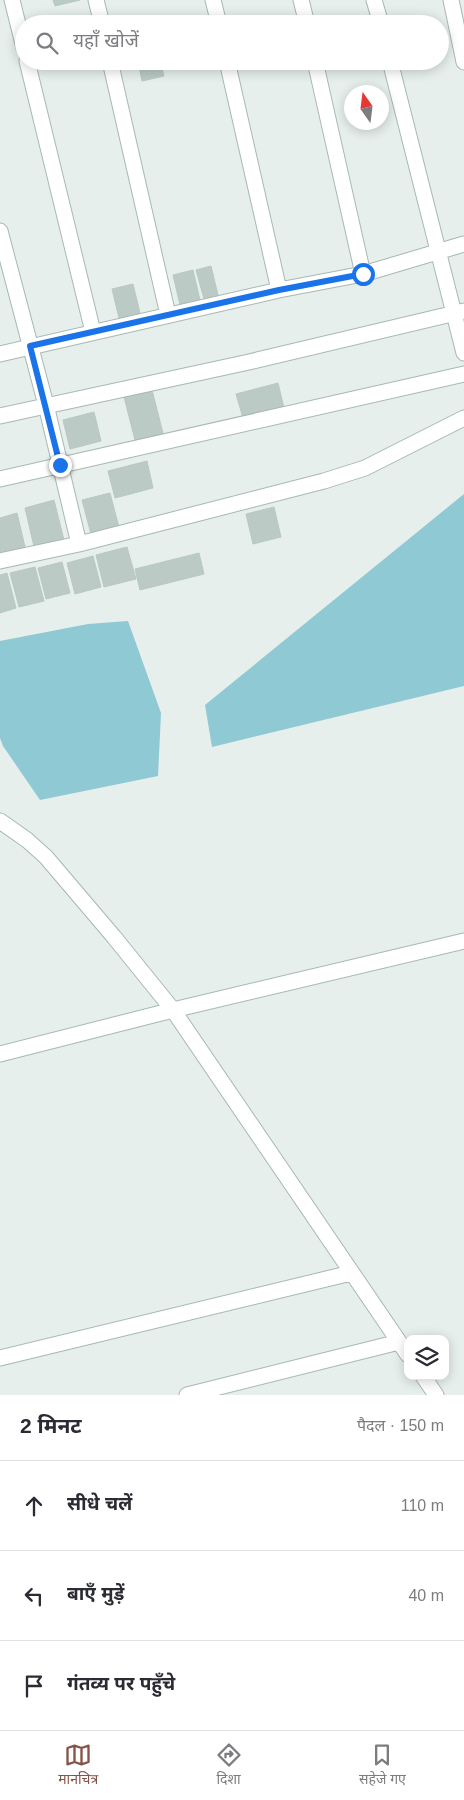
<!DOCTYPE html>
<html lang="hi">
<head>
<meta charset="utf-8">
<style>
  body { margin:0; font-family:Arial,"Noto Sans Devanagari",sans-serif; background:#f2f2f3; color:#2b2b33 }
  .controls { position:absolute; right:15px; bottom:15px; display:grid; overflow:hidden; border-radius:10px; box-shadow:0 2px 12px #0003 }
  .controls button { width:45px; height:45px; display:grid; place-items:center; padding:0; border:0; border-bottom:1px solid #e1e1e2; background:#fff; color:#2b2b33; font:25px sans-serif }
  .compass { position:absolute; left:344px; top:85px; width:45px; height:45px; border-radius:50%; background:#fff; box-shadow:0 2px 12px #0003; rotate:346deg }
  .stop { position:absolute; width:15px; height:15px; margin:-11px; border:4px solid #1a73e8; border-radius:50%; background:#fff }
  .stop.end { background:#1a73e8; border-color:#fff; box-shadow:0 1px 5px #0008 }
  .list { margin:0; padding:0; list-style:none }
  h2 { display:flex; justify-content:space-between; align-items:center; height:65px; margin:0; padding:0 20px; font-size:21px }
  h2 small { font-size:16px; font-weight:400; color:#7c7c81 }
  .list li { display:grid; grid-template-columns:32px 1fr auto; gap:15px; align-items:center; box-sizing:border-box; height:90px; padding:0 20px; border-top:1px solid #e1e1e2 }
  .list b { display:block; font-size:19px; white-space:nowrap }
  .list em { font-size:16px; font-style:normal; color:#7c7c81 }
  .icon { flex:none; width:28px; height:28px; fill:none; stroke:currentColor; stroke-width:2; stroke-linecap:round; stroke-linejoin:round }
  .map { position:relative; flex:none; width:464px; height:1395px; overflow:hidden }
  .search { position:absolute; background:#fff; box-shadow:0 2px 12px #0003; left:15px; right:15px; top:15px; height:55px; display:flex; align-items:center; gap:12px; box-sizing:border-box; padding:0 18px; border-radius:28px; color:#7c7c81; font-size:19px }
  .sheet { height:335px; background:#fff }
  nav { display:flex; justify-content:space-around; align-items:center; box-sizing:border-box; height:70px; border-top:1px solid #e1e1e2; background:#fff; font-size:14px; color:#7c7c81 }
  nav a { display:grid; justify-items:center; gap:2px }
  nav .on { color:#855347 }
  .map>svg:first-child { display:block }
  .water { fill:#8ec9d4 }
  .building { fill:#bbcac4; stroke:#b8c9c2 }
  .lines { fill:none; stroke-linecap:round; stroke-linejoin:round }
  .street-casing { stroke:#a8b8b2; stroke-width:17 }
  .street { stroke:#fff; stroke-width:15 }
  .route { stroke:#1a73e8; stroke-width:6 }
</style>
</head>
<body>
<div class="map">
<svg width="464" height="1395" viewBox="0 0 464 1395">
  <rect width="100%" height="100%" fill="#e6efeb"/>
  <path class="water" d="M464 494V686L212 747 205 705Z
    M128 621 161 713 158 776 40 800 3 746 0 738V641L88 624Z"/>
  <path class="building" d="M53 0H80L55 6Z
    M138 61H160L164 76 142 81Z
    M211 266 218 295 204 299 196 270Z
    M193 270 200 300 180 305 173 275Z
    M133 284 140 313 119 318 112 289Z
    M278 383 284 408 243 418 236 394Z
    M151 386 164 437 136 444 123 393Z
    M94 412 101 441 70 449 63 420Z
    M147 461 153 488 115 498 108 471Z
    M110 493 120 531 92 538 82 500Z
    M54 500 65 544 35 551 25 508Z
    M274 507 281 537 253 544 246 514Z
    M17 513 26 551 0 558V518Z
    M127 547 136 579 104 587 96 555Z
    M199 553 204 574 140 590 135 569Z
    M93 556 101 587 75 594 67 563Z
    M62 562 70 593 46 599 38 568Z
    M35 567 44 601 19 607 10 573Z
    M7 573 16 608 0 613V575Z"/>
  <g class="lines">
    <g class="street-casing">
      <path id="street" d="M12 0 24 48
        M96 0 102 24
        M213 0 219 24
        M301 0 307 24
        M374 0 381 24
        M451 0 464 62
        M27 61 93 332
        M110 61 168 315
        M227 61 279 290
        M315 61 363 274
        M390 61 464 353
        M0 231 46 405 79 544
        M0 354 279 290 363 274 464 244
        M0 416 249 362 464 311
        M0 479 464 374
        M0 561 79 544 324 481 365 468 464 418
        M0 821 27 840 46 857 114 937 173 1010 408 1355
        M0 1054 173 1010 464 941
        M0 1358 351 1273
        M423 1376 436 1395
        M187 1395 399 1342"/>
    </g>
    <use href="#street" class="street"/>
  </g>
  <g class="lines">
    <path class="route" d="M60 465 30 346 279 290 363 274"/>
  </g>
</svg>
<div class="controls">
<button><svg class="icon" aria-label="layers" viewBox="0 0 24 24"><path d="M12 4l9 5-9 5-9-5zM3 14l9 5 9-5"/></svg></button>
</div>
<svg class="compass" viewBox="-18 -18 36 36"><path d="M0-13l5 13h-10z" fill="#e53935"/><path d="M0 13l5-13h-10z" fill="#7c7c81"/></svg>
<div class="stop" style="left:363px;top:274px"></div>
<div class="stop end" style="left:60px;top:465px"></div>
<div class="search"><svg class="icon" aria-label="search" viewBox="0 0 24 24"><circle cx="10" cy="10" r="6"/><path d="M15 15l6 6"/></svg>यहाँ खोजें</div>
</div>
<section class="sheet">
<h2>2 मिनट<small>पैदल · 150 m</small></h2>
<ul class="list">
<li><svg class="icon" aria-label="ahead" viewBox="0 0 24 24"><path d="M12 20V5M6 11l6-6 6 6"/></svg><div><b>सीधे चलें</b></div><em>110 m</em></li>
<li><svg class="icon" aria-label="left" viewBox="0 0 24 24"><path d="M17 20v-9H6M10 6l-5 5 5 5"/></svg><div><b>बाएँ मुड़ें</b></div><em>40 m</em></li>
<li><svg class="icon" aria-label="arrive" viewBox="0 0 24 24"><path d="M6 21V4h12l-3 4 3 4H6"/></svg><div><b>गंतव्य पर पहुँचे</b></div></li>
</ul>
</section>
<nav>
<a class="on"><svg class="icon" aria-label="map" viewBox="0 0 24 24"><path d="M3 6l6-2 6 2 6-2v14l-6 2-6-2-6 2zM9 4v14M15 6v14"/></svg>मानचित्र</a>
<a><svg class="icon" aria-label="directions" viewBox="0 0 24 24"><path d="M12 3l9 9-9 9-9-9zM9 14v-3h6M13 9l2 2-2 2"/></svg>दिशा</a>
<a><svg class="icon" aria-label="saved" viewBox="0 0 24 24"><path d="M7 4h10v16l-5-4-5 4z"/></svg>सहेजे गए</a>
</nav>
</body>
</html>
